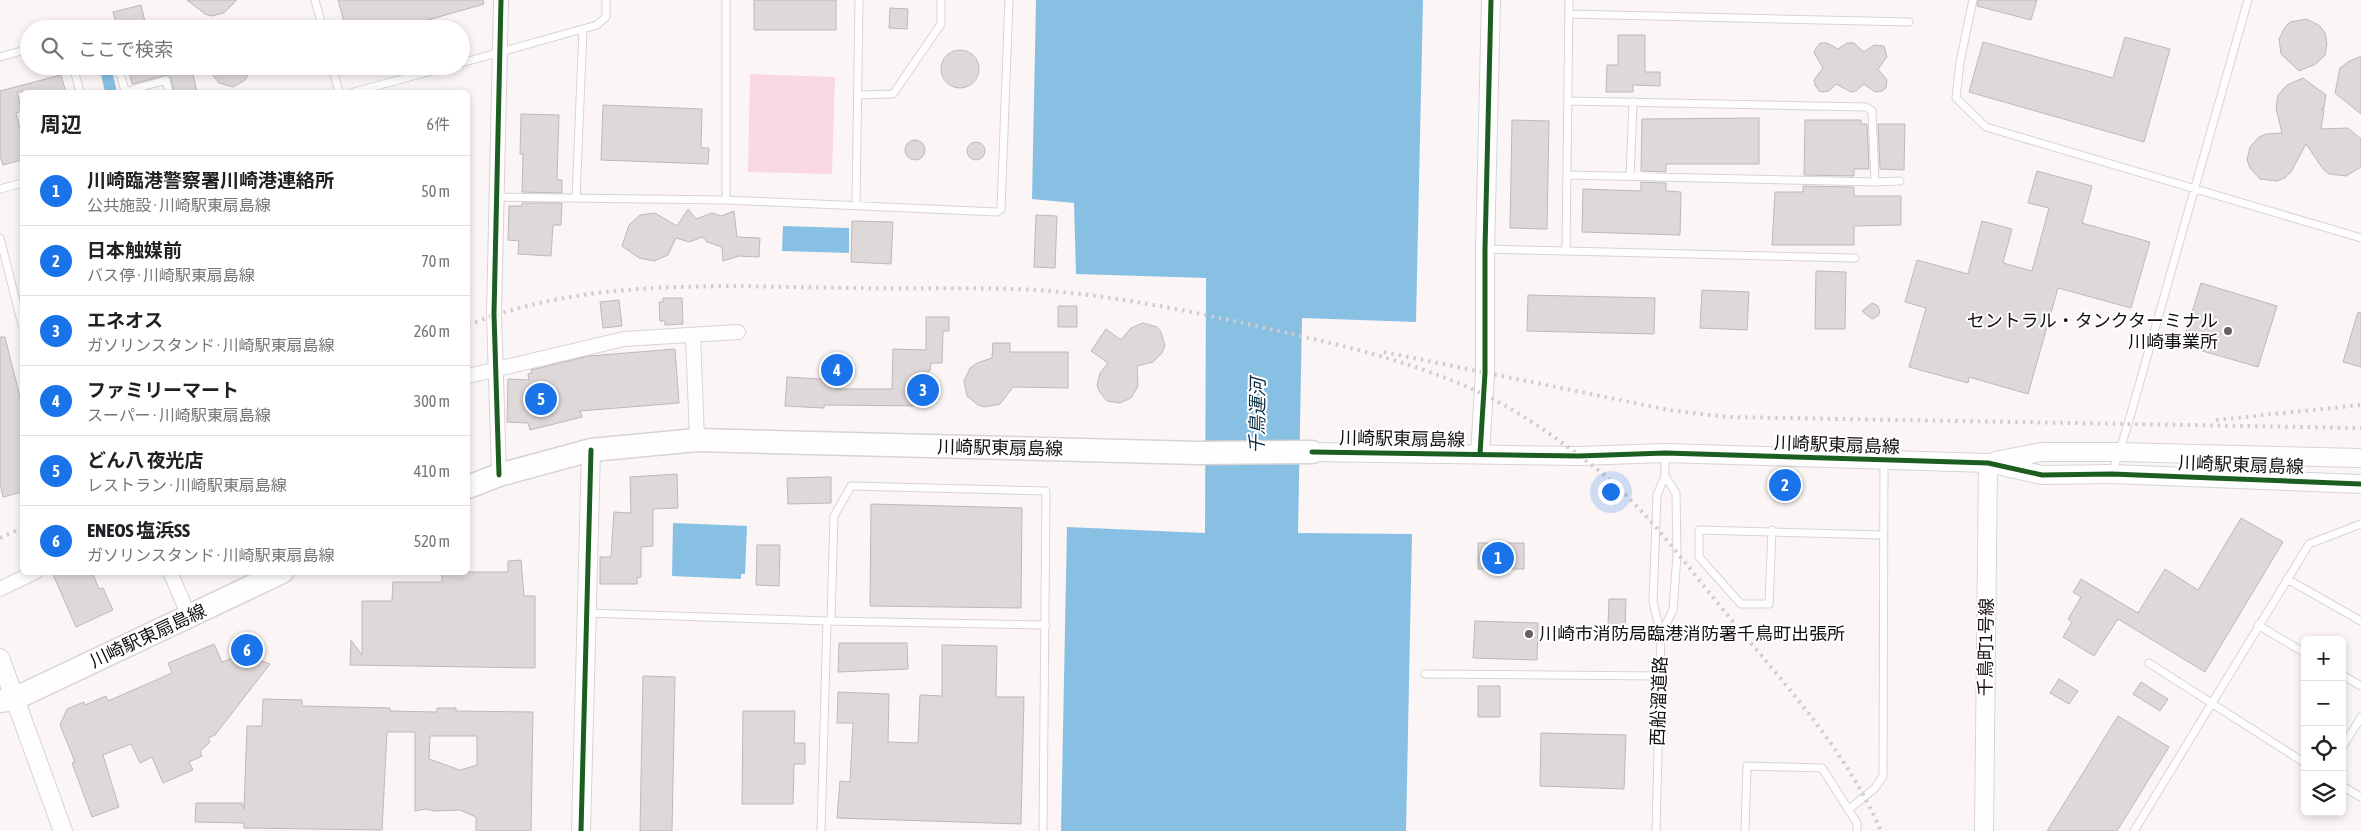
<!DOCTYPE html>
<html lang="ja">
<head>
<meta charset="utf-8">
<style>
  body { margin:0; font-family:"Asap Condensed","Noto Sans JP",sans-serif; background:#f6f6f6; color:#202124 }
  .controls { position:absolute; right:15px; bottom:15px; display:grid; overflow:hidden; border-radius:8px; box-shadow:0 2px 8px #0003 }
  .controls button { width:45px; height:45px; display:grid; place-items:center; padding:0; border:0; border-bottom:1px solid #e0e0e0; background:#fff; color:#202124; font:25px sans-serif }
  .you { position:absolute; left:1610px; top:491px; width:18px; height:18px; margin:-12px; border:4px solid #fff; border-radius:50%; background:#1a73e8; box-shadow:0 0 0 8px #1a73e833 }
  .badge { display:grid; place-items:center; width:32px; height:32px; border-radius:50%; background:#1a73e8; color:#fff; font-size:16px; font-weight:700 }
  .pin { position:absolute; translate:-50% -50%; border:2px solid #fff; box-shadow:0 1px 5px #0006 }
  .list { margin:0; padding:0; list-style:none }
  h2 { display:flex; justify-content:space-between; align-items:center; height:65px; margin:0; padding:0 20px; font-size:21px }
  h2 small { font-size:16px; font-weight:400; color:#757577 }
  .list li { display:grid; grid-template-columns:32px 1fr auto; gap:15px; align-items:center; box-sizing:border-box; height:70px; padding:0 20px; border-top:1px solid #e0e0e0 }
  .list b { display:block; font-size:19px; white-space:nowrap }
  .list p { margin:0; font-size:16px; white-space:nowrap; color:#757577 }
  .list em { font-size:16px; font-style:normal; color:#757577 }
  .icon { flex:none; width:28px; height:28px; fill:none; stroke:currentColor; stroke-width:2; stroke-linecap:round; stroke-linejoin:round }
  .map { position:relative; flex:none; width:2361px; height:831px; overflow:hidden }
  .search { position:absolute; background:#fff; box-shadow:0 2px 8px #0003; left:20px; top:20px; width:450px; height:55px; display:flex; align-items:center; gap:12px; box-sizing:border-box; padding:0 18px; border-radius:28px; color:#757577; font-size:19px }
  .panel { position:absolute; background:#fff; box-shadow:0 2px 8px #0003; left:20px; top:90px; width:450px; height:485px; border-radius:8px }
  .map>svg:first-child { display:block }
  .green { fill:#fad8e1 }
  .water { fill:#88c0e4 }
  .building { fill:#ded8d9; stroke:#bdb8b9; fill-rule:evenodd }
  .lines { fill:none; stroke-linecap:round; stroke-linejoin:round }
  .service-casing { stroke:#d8d3d4; stroke-width:9 }
  .minor-casing { stroke:#d8d3d4; stroke-width:16 }
  .tertiary-casing { stroke:#d8d3d4; stroke-width:20 }
  .trunk-casing { stroke:#d8d3d4; stroke-width:25 }
  .service { stroke:#fffefe; stroke-width:7 }
  .minor { stroke:#fffefe; stroke-width:14 }
  .tertiary { stroke:#fffefe; stroke-width:18 }
  .trunk { stroke:#fffefe; stroke-width:22 }
  .rail { stroke:#cfcdcd; stroke-width:4; stroke-dasharray:2.5 5; stroke-linecap:butt }
  .cycleway-casing { stroke:#fff; stroke-width:8 }
  .cycleway { stroke:#1b5e20; stroke-width:5 }
  .poi-dot { fill:#656061; stroke:#fff; stroke-width:2 }
  .labels { text-anchor:middle; stroke-width:4; stroke-linejoin:round; paint-order:stroke }
  .poi-label { font-size:18px; fill:#140f11; stroke:#fff; text-anchor:end }
  .street-label { font-size:18px; fill:#140f11; stroke:#fff }
  .water-label { font-size:19px; font-style:italic; fill:#0a2f44; stroke:#fff }
</style>
</head>
<body>
<div class="map">
<svg width="2361" height="831" viewBox="0 0 2361 831">
  <rect width="100%" height="100%" fill="#fcf5f6"/>
  <path class="green" d="M750 74 835 77 832 174 748 172Z"/>
  <path class="water" d="M1036 0H1423L1416 322 1302 318 1298 533 1412 534 1406 831H1061L1067 527 1205 533 1206 278 1076 274 1074 203 1032 199Z
    M99 66H111L117 92H105Z
    M783 226 849 228V253L782 251Z
    M673 523 747 526 745 574H741V579L672 576Z"/>
  <path class="building" d="M187 0H237L224 13 211 16 205 14Z
    M338 0H483L484 4 414 24 415 29H346Z
    M754 0H836V30H754Z
    M1978 0H2037L2031 20 1977 6Z
    M141 5 146 26 134 29H128L127 25 117 28 113 12Z
    M890 8 908 9 907 29 889 28Z
    M2307 19 2320 26 2325 33 2327 43 2325 55 2316 64 2299 71 2281 54 2279 39 2285 27 2290 22Z
    M1618 35H1645V72H1660V86L1633 85V92H1606L1607 65H1618Z
    M2125 37 2170 49 2144 142 1969 92 1983 42 2113 78Z
    M1820 43H1827L1838 49 1847 43H1854L1864 52 1874 45 1884 46 1887 57 1878 69 1887 80 1886 88 1882 91 1875 92 1864 84 1856 91 1851 92 1836 84 1829 91 1823 92 1819 91 1815 85 1814 80 1823 68 1814 53 1816 48Z
    M941 69a19 19 0 1 1 38 0a19 19 0 1 1-38 0Z
    M2361 56V114L2335 93 2340 68 2348 62Z
    M147 66H191L197 92H174L171 78 167 75 132 84 129 71Z
    M206 66H253L245 80 233 87 219 83Z
    M61 75 66 92H17L22 111 16 113 22 136V160L3 165 0 156V91Z
    M2303 78 2326 95 2324 108 2321 109 2324 110 2321 129 2348 128 2361 139V167L2346 176 2329 174 2323 169 2306 144 2291 172 2285 178 2277 181 2260 179 2250 168 2247 160 2250 147 2259 137 2266 134 2282 133 2276 108 2278 95 2287 85Z
    M603 105 702 109 701 148H709L708 164 601 160Z
    M521 114 559 115 557 180H562V193L522 192 523 154H520Z
    M1759 118V164H1666V172L1641 171 1642 119Z
    M1512 120 1549 121 1547 229 1510 228Z
    M1805 120H1861V124H1867L1869 169H1854V176L1804 175Z
    M1878 124H1905L1904 170 1880 169Z
    M905 150a10 10 0 1 1 20 0a10 10 0 1 1-20 0Z
    M967 151a9 9 0 1 1 18 0a9 9 0 1 1-18 0Z
    M2037 171 2092 186 2082 223 2150 242 2131 308 2058 288 2028 394 1969 377 1968 383 1909 367 1926 308 1905 302 1917 260 1968 274 1982 221 2012 229 2003 263 2032 271 2049 208 2028 203Z
    M1641 182 1666 183V191L1681 192 1680 235 1582 232 1583 189 1641 191Z
    M1803 186 1854 187V196H1901V225L1854 226V245H1772L1775 192H1803Z
    M522 203H562L561 225H553L551 256 518 254 519 241 508 240 509 206H522Z
    M688 209 696 219 712 213 721 216 734 211 737 237 760 238 759 257 739 256 723 261 722 247 707 242 703 237 689 242 676 238 668 255 654 261 639 258 622 246 629 225 640 215 655 213 677 226Z
    M1036 215 1057 216 1055 268 1034 267Z
    M852 221 893 222 891 264 851 262Z
    M1816 271 1846 272 1845 329H1815Z
    M2201 283 2277 306 2258 367 2182 345Z
    M1702 290 1749 292 1747 330 1700 328Z
    M1528 295 1655 298 1654 334 1527 331Z
    M663 298H682L683 324 665 325V321H660L659 302H663Z
    M619 300 622 326 603 328 600 302Z
    M1872 303 1878 306 1880 312 1878 316 1872 319 1862 311Z
    M1058 306H1077V327H1058Z
    M2358 312 2361 313V367L2343 362Z
    M926 317H949V331H943L942 363H931L930 371H928L927 406 824 405V408L785 406 787 377 838 380 837 389H892L893 349 926 350Z
    M1143 323 1157 327 1161 332 1165 346 1162 353 1153 362 1137 366 1138 386 1131 398 1120 403 1107 401 1099 391 1097 385 1100 373 1108 363 1091 351 1106 329 1121 340 1131 328Z
    M0 337H5L22 405V492L3 497 0 484Z
    M993 343H1010V352H1068V388L1013 387 1000 404 985 407 978 405 967 396 964 381 970 368 977 363 992 358Z
    M675 349 679 403 580 411 582 417 530 430 528 423 507 422 508 379 529 380 528 374 532 373 531 370 589 356Z
    M677 474 678 508 653 509V546L641 547V577L637 578V584H600V557H611L614 512 631 513 630 477Z
    M831 477V503L788 504 787 478Z
    M871 504 1022 508 1021 608 870 606Z
    M2241 518 2283 542 2205 672 2118 619 2094 656 2063 637 2072 622 2068 619 2081 597 2073 592 2081 579 2138 613 2165 569 2198 590Z
    M1478 543H1524V569H1478Z
    M757 545H780L779 586 756 585Z
    M521 560 524 596H535V668L350 665 351 640 362 655V601H392L393 582H442V572H508V561Z
    M52 572H92L99 589 103 588 113 610 76 627Z
    M1609 599H1626L1625 627 1608 626Z
    M1475 621 1538 623 1537 660 1473 658Z
    M839 643H907L908 669 838 672Z
    M214 644 222 662 243 654 270 664 215 735 208 738 210 742 200 751 202 756 189 762 193 770 163 783 152 757 140 763 131 744 103 755 119 807 92 817 72 763 75 762 60 725 67 709 84 702 85 705 106 696 108 701 172 673 168 663Z
    M942 645 997 646 996 697H1024L1021 824 837 818 840 781 850 782 853 723H837L838 692 889 694 888 742 918 743 920 695 942 696Z
    M643 676 675 677 672 831H640Z
    M2059 679 2078 691 2069 704 2050 693Z
    M2141 682 2168 699 2160 711 2133 694Z
    M1478 686H1500V717H1478Z
    M263 699 302 700V706L390 708V711L437 712V708H456V711L533 712 531 831H476V817L460 810 434 811 426 809 415 811V732H387L382 830 244 828V823L195 822 196 803H242L244 809 247 726H262ZM430 736H477V765L460 770 429 759Z
    M743 711H795L794 743H805V764H794L793 804H742Z
    M2118 716 2169 747 2117 831H2047Z
    M1541 733 1626 735 1624 789 1540 786Z"/>
  <g class="lines">
    <g class="service-casing">
      <path id="service" d="M315 0 323 29
        M1973 0 1960 62 1956 98 1986 127 2361 238
        M1569 14 1909 22
        M107 29H109
        M0 57 29 49
        M461 63 597 25 606 17V0
        M73 66 80 92
        M118 66 125 91
        M332 66 339 92
        M124 92 166 80 169 92
        M354 92 450 66
        M858 95 893 94 941 24V0
        M1568 101 1866 107 1872 111 1875 182
        M1567 175 1875 182 1900 181
        M1630 176 1633 102
        M0 189 22 183
        M498 197 726 200 997 212 1001 209 1009 0
        M576 198 583 29
        M726 200V0
        M856 205 859 0
        M0 238 22 325
        M1485 249 1855 258
        M1566 251 1569 0
        M2112 474 2128 424 2248 0
        M1772 530 1769 604H1741L1699 557V530L1883 535
        M2287 579 2361 621
        M587 613 827 621 1046 625
        M831 621 834 516 851 486 1046 491 1043 831
        M2258 625 2305 653
        M1661 634 1673 610 1677 555 1676 493 1665 476
        M2149 663 2305 763
        M1425 674 1659 676
        M2342 675 2361 686
        M2342 748 2361 717
        M2342 786 2361 797
        M1848 810 1875 788 1883 776 1884 460
        M821 831 827 621
        M1656 831 1661 634 1653 602 1657 495 1665 476V454
        M1745 831 1747 766 1822 768 1857 823V831
        M2134 831 2309 544 2361 524"/>
    </g>
    <g class="minor-casing">
      <path id="minor" d="M693 335 697 440
        M468 376 624 339 738 332
        M499 475 494 314 501 0
        M170 572 189 616
        M0 589 35 572"/>
    </g>
    <g class="tertiary-casing">
      <path id="tertiary" d="M1312 452 1579 456 1665 453 1988 463 2042 475 2112 474 2361 484
        M1480 454 1485 373V249L1491 0
        M1995 461 2042 452H2118L2361 458
        M0 658 63 831
        M581 831 591 450
        M1984 831 1988 463"/>
    </g>
    <g class="trunk-casing">
      <path id="trunk" d="M468 487 499 475 591 450 697 440 1198 453 1312 452
        M0 701 14 699 282 572"/>
    </g>
    <use href="#service" class="service"/>
    <use href="#minor" class="minor"/>
    <use href="#tertiary" class="tertiary"/>
    <use href="#trunk" class="trunk"/>
    <path class="rail" d="M468 325C591 276 726 287 857 288 917 289 977 287 1037 290 1111 295 1184 310 1256 326 1333 343 1411 360 1483 394 1522 413 1558 439 1593 466 1645 506 1688 568 1730 618 1786 686 1846 750 1881 831
      M1384 352 1669 410 1727 417 2361 428
      M2216 420 2361 405
      M0 538 22 528"/>
    <g class="cycleway-casing">
      <path id="cycleway" d="M1312 452 1579 456 1665 453 1988 463 2042 475 2112 474 2361 484
        M1480 454 1485 373V249L1491 0
        M499 475 494 314 501 0
        M581 831 591 450"/>
    </g>
    <use href="#cycleway" class="cycleway"/>
  </g>
  <g class="poi-dot">
    <circle cx="2228" cy="331" r="5"/>
    <circle cx="1529" cy="634" r="5"/>
  </g>
  <g class="labels">
    <g class="poi-label">
      <text x="2218" y="327">セントラル・タンクターミナル<tspan x="2218" dy="21">川崎事業所</tspan></text>
      <text x="1539" y="640" text-anchor="start">川崎市消防局臨港消防署千鳥町出張所</text>
    </g>
    <g class="street-label">
      <text transform="translate(1402 439) rotate(1)" y="6">川崎駅東扇島線</text>
      <text transform="translate(1837 445) rotate(2)" y="6">川崎駅東扇島線</text>
      <text transform="translate(1000 448) rotate(1)" y="6">川崎駅東扇島線</text>
      <text transform="translate(2241 465) rotate(2)" y="6">川崎駅東扇島線</text>
      <text transform="translate(148 636) rotate(-25)" y="6">川崎駅東扇島線</text>
      <text transform="translate(1986 647) rotate(-89)" y="6">千鳥町1号線</text>
      <text transform="translate(1659 701) rotate(-88)" y="6">西船溜道路</text>
    </g>
    <g class="water-label">
      <text transform="translate(1257 416) rotate(-89)" y="7">千鳥運河</text>
    </g>
  </g>
</svg>
<div class="controls">
<button>+</button>
<button>−</button>
<button><svg class="icon" aria-label="locate" viewBox="0 0 24 24"><circle cx="12" cy="12" r="6"/><path d="M12 2v4M12 18v4M2 12h4M18 12h4"/></svg></button>
<button><svg class="icon" aria-label="layers" viewBox="0 0 24 24"><path d="M12 4l9 5-9 5-9-5zM3 14l9 5 9-5"/></svg></button>
</div>
<div class="you"></div>
<div class="pin badge" style="left:1498px;top:558px">1</div>
<div class="pin badge" style="left:1785px;top:485px">2</div>
<div class="pin badge" style="left:923px;top:390px">3</div>
<div class="pin badge" style="left:837px;top:370px">4</div>
<div class="pin badge" style="left:541px;top:399px">5</div>
<div class="pin badge" style="left:247px;top:650px">6</div>
<div class="search"><svg class="icon" aria-label="search" viewBox="0 0 24 24"><circle cx="10" cy="10" r="6"/><path d="M15 15l6 6"/></svg>ここで検索</div>
<section class="panel">
<h2>周辺<small>6件</small></h2>
<ul class="list">
<li><span class="badge">1</span><div><b>川崎臨港警察署川崎港連絡所</b><p>公共施設 · 川崎駅東扇島線</p></div><em>50 m</em></li>
<li><span class="badge">2</span><div><b>日本触媒前</b><p>バス停 · 川崎駅東扇島線</p></div><em>70 m</em></li>
<li><span class="badge">3</span><div><b>エネオス</b><p>ガソリンスタンド · 川崎駅東扇島線</p></div><em>260 m</em></li>
<li><span class="badge">4</span><div><b>ファミリーマート</b><p>スーパー · 川崎駅東扇島線</p></div><em>300 m</em></li>
<li><span class="badge">5</span><div><b>どん八 夜光店</b><p>レストラン · 川崎駅東扇島線</p></div><em>410 m</em></li>
<li><span class="badge">6</span><div><b>ENEOS 塩浜SS</b><p>ガソリンスタンド · 川崎駅東扇島線</p></div><em>520 m</em></li>
</ul>
</section>
</div>
</body>
</html>
